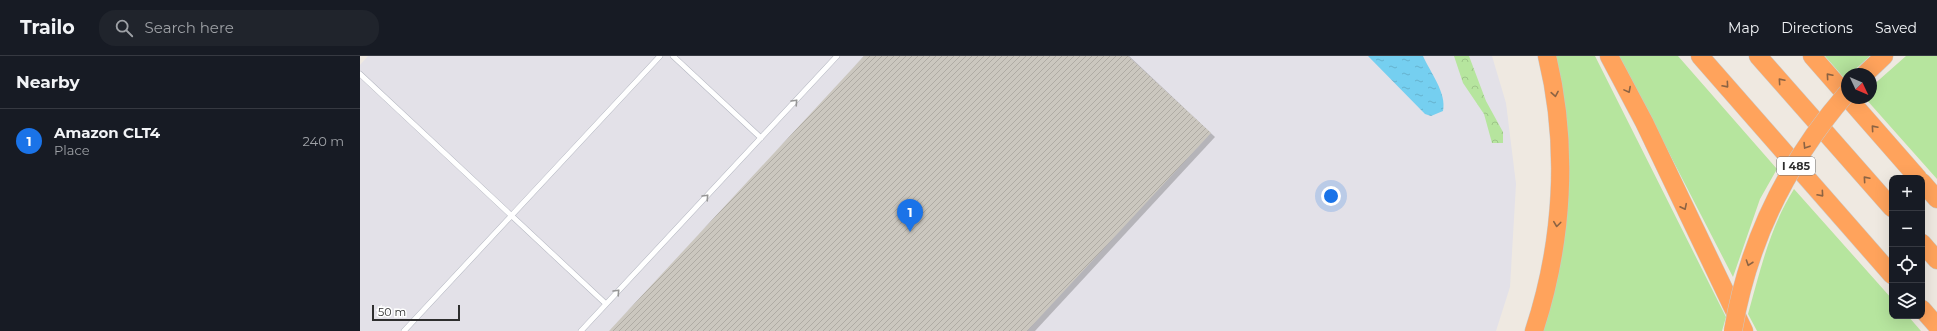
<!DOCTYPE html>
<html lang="en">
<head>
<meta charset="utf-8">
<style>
  body { margin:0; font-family:Montserrat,sans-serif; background:#20242c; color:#f1f3f6 }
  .controls { position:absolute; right:12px; bottom:12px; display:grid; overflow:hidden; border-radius:8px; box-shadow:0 4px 16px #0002 }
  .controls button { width:36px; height:36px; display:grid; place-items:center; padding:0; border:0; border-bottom:1px solid #363941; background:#171b24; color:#f1f3f6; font:20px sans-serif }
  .compass { position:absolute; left:1481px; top:12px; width:36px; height:36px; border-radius:50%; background:#171b24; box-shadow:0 4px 16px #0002; rotate:134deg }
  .scale { position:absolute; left:12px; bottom:10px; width:88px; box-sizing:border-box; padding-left:4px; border:2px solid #2e2e2e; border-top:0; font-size:11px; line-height:14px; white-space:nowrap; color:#2e2e2e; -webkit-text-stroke:3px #fff; paint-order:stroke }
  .you { position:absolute; left:971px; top:140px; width:14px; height:14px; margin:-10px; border:3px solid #fff; border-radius:50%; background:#1a73e8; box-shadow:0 0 0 6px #1a73e833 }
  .badge { display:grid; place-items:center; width:26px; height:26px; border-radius:50%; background:#1a73e8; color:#fff; font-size:13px; font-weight:700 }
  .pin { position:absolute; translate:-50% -33px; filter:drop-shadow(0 1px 2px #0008) }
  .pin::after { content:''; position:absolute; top:21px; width:14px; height:12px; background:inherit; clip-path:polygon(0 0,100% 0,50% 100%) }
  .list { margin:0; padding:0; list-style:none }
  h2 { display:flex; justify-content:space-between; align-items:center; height:52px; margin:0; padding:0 16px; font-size:17px }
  h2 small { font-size:13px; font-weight:400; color:#9ea1a6 }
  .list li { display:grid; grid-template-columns:26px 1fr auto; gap:12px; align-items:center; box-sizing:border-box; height:64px; padding:0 16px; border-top:1px solid #363941 }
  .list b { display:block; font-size:15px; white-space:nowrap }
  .list p { margin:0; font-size:13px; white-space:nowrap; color:#9ea1a6 }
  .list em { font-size:13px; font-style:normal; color:#9ea1a6 }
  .icon { flex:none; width:22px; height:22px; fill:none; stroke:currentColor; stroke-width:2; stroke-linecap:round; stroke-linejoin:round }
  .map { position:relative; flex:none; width:1577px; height:275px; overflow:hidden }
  header { display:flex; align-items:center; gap:24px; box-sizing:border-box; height:56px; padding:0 20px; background:#171b24; border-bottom:1px solid #363941 }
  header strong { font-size:19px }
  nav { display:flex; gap:22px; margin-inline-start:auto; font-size:14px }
  .search { width:280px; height:36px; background:#20242c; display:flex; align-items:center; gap:10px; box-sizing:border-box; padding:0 14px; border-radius:16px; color:#9ea1a6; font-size:15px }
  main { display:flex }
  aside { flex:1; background:#171b24 }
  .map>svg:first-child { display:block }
  .industrial { fill:#e3e1e8 }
  .grass { fill:#b6e59e }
  .forest { fill:url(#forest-crowns) }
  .water { fill:url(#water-ripples) }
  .shadow { fill:#0003 }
  .building { fill:url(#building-hatch) }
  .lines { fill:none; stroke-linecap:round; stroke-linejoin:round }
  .lane-casing { stroke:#b4b7c1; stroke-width:6 }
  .highway-casing { stroke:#c9c9c9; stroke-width:19 }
  .lane { stroke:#fff; stroke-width:5 }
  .highway { stroke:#ffa35c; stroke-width:18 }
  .highway-bridge-casing { stroke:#c9c9c9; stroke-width:19; stroke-linecap:butt }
  .highway-bridge { stroke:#ffa35c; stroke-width:18 }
  .oneway { stroke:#8c6343 }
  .oneway2 { stroke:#969696 }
  .labels { text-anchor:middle; stroke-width:4; stroke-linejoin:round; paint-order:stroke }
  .shield { fill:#fff; stroke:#6d6d6d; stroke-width:1 }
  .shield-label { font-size:11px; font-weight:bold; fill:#2e2e2e }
</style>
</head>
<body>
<header>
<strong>Trailo</strong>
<div class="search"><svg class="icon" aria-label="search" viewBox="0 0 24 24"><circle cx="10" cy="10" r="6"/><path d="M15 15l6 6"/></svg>Search here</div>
<nav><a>Map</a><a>Directions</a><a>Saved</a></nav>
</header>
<main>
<aside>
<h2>Nearby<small></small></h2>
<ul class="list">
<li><span class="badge">1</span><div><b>Amazon CLT4</b><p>Place</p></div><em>240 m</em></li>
</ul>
</aside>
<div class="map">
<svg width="1577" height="275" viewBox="0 0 1577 275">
  <defs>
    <pattern id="forest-crowns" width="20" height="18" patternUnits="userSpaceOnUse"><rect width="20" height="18" fill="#b6e59e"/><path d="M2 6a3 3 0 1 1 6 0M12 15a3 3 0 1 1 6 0" fill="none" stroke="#9dc588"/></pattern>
    <pattern id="water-ripples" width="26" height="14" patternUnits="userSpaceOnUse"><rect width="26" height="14" fill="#75cff0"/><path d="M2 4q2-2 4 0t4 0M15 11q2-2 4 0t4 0" fill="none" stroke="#66b2ce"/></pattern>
    <pattern id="building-hatch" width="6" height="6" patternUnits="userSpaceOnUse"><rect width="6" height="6" fill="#cbc7bf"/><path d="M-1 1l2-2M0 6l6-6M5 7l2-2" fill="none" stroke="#afaba4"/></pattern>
  </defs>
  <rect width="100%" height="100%" fill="#efe9e1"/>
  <path class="industrial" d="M8 0H1132L1146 47 1156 128 1150 231 1136 275H0V9Z"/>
  <path class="grass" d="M1195 0H1235L1366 261 1362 275H1180L1195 226Z
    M1259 0H1318L1417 113 1400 143 1373 221Z
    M1465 0H1510L1490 18H1487L1485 23Z
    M1546 0H1577V123L1505 42H1511V31Z
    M1434 133 1532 243V260H1548L1561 275H1397L1388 258C1400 215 1410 171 1434 133Z"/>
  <path class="forest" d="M1094 0H1109L1126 45 1143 76V87H1132L1124 58 1103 27Z"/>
  <path class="water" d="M1008 0H1063C1070 16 1087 37 1083 55L1071 60 1065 58Z"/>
  <path class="shadow" d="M505 0H769L855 81 675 275H251Z"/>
  <path class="building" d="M504 0H768L851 77 667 275H249Z"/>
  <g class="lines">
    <g class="lane-casing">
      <path id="lane" d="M313 0 401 82
        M0 18 246 248
        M44 275 300 0
        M221 275 477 0"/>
    </g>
    <g class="highway-casing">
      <path id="highway" d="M1249 0 1284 66 1384 275
        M1340 0 1532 219
        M1398 0 1532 152
        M1452 0 1487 40
        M1505 18 1524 0
        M1488 42 1558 122
        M1562 126 1577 143
        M1562 187 1577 204
        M1562 253 1577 270
        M1174 275C1203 187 1209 90 1187 0"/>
    </g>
    <use href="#lane" class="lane"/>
    <use href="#highway" class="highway"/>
    <g class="highway-bridge-casing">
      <path id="highway-bridge" d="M1373 275C1388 186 1428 105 1487 37"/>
    </g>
    <use href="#highway-bridge" class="highway-bridge"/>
  </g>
  <defs><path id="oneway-chevron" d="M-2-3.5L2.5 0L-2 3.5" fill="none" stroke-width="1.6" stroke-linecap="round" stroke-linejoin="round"/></defs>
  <g class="oneway">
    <use href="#oneway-chevron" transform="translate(1469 20) rotate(-131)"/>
    <use href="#oneway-chevron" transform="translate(1421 25) rotate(-131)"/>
    <use href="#oneway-chevron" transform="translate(1366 29) rotate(49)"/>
    <use href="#oneway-chevron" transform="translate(1268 34) rotate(62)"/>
    <use href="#oneway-chevron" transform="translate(1195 38) rotate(80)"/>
    <use href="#oneway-chevron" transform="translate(1514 72) rotate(-131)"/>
    <use href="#oneway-chevron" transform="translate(1446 90) rotate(122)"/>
    <use href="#oneway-chevron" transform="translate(1506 123) rotate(-131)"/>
    <use href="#oneway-chevron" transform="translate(1461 138) rotate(49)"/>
    <use href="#oneway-chevron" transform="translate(1324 151) rotate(64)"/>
    <use href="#oneway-chevron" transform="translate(1197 168) rotate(97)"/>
    <use href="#oneway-chevron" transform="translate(1389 207) rotate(109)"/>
  </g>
  <g class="oneway2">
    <use href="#oneway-chevron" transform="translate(435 46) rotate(-47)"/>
    <use href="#oneway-chevron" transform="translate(346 141) rotate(-47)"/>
    <use href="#oneway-chevron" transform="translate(257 236) rotate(-47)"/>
  </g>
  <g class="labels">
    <rect class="shield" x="1417" y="101" width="38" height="18" rx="3"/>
    <g class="shield-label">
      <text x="1436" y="114">I 485</text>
    </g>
  </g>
</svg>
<div class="controls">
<button>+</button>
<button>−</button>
<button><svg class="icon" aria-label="locate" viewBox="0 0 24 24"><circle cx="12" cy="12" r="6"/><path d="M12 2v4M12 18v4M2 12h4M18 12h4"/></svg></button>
<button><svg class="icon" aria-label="layers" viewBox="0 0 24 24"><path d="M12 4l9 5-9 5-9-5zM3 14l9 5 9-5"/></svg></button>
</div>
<svg class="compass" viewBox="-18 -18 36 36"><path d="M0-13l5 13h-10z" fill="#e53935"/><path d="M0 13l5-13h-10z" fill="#9ea1a6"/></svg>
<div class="scale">50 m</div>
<div class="you"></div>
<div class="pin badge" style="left:550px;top:176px">1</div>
</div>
</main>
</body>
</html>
